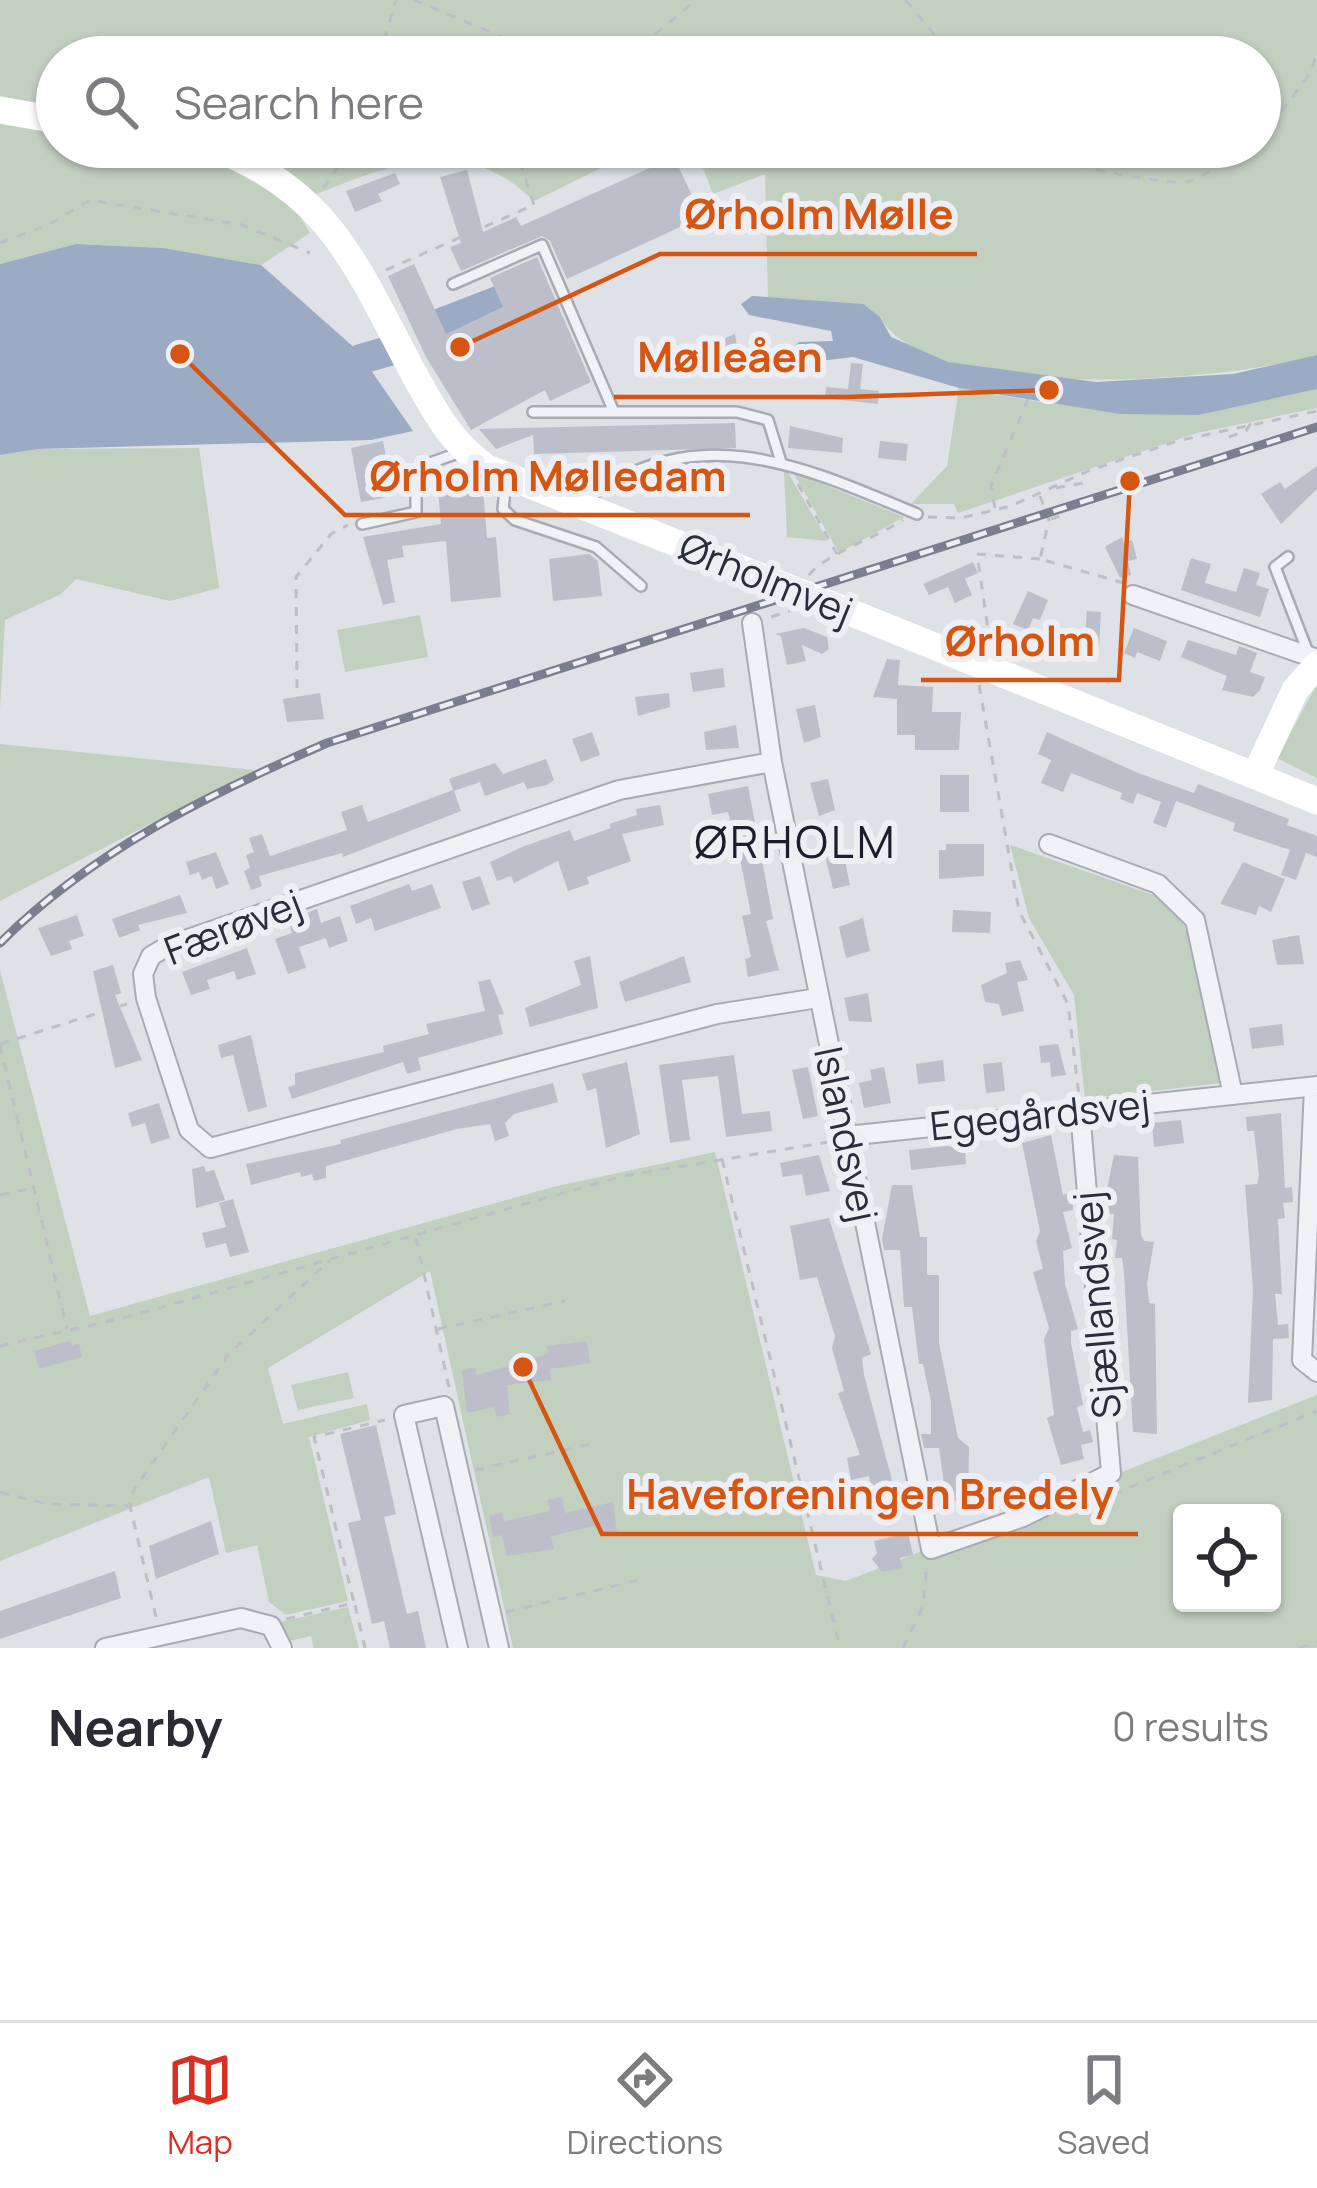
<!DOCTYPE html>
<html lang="en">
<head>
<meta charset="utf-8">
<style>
  body { margin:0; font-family:Manrope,sans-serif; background:#f2f2f3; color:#2b2b33 }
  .controls { position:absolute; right:36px; bottom:36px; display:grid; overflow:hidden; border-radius:12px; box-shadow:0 3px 9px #0004 }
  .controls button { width:108px; height:108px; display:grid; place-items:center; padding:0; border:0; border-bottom:3px solid #e1e1e2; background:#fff; color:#2b2b33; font:60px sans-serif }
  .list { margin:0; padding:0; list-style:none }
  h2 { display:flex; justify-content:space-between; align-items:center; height:156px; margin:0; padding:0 48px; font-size:51px }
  h2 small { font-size:39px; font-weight:400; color:#7c7c81 }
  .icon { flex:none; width:66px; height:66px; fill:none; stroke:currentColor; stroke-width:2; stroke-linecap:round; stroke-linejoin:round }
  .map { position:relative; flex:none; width:1317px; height:1648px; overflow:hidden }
  .search { position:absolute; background:#fff; box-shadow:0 3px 9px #0004; left:36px; right:36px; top:36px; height:132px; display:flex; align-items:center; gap:30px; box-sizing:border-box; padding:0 42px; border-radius:66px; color:#7c7c81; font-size:45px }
  .sheet { height:372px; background:#fff }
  nav { display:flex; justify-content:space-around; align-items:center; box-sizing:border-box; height:168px; border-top:3px solid #e1e1e2; background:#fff; font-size:33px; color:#7c7c81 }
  nav a { display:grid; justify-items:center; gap:6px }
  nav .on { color:#d93025 }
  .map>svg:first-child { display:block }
  .green { fill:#c2d0c0; fill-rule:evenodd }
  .water { fill:#9cabc4 }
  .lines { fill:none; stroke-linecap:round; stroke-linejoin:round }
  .river { stroke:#9cabc4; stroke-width:30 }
  .building { fill:#bcbfc9 }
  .lane-casing { stroke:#a8abb3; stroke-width:14 }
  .street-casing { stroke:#a8abb3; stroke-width:22 }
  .path { stroke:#bdbfc5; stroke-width:3; stroke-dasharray:9 9; stroke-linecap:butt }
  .lane { stroke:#f1f2f5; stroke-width:9 }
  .street { stroke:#f1f2f5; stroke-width:18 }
  .secondary { stroke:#fff; stroke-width:27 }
  .rail-casing { stroke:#797f8f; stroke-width:9 }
  .rail { stroke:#edeff4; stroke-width:4.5; stroke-dasharray:14; stroke-linecap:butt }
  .secondary-bridge { stroke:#fff; stroke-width:27 }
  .labels { text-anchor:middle; stroke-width:12; stroke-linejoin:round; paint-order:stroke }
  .street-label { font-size:39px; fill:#292d3c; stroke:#edeff4 }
  .quarter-label { font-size:45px; letter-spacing:3px; fill:#1b1f2d; stroke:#edeff4 }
  .leader { fill:none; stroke:#d55511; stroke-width:4.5 }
  .callout-dot { fill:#d55511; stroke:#edeff4; stroke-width:4.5 }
  .callout-label { font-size:42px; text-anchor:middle; font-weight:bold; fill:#d55511; stroke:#edeff4; stroke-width:12; stroke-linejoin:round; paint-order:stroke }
</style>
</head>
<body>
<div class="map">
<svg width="1317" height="1648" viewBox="0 0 1317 1648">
  <rect width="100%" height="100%" fill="#dee1e6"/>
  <path class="green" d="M0 0H1317V355C1229 381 931 407 880 317L811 300 768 298 765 174 713 194 695 147H1260V57H57V147H644L534 201C456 125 379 172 292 203L310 233 261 265 163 248 76 244 0 264Z
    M959 388 1046 403 1199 415 1317 389V408L1197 433 958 513 954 504H911L947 466Z
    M199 448 219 588 170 601 76 579 61 594 5 620 0 710V455L38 449Z
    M784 471H787L828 541 787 537Z
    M793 472 904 517 839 553Z
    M420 615 428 657 345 672 337 630Z
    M1317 684V778L1277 758Z
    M0 744 255 770 0 901Z
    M1010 845 1159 897 1175 909 1186 930 1221 1083 1085 1099 1074 995 1029 918Z
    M0 970 90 1316 553 1187 715 1152 816 1575 846 1581 1317 1395V1648H513L430 1271 268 1368 283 1424 367 1404 370 1420 309 1437 348 1601 286 1615 269 1602 257 1545 226 1553 209 1477 0 1561ZM1182 1513H1272V1603H1182Z
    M348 1372 354 1398 298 1410 291 1385Z
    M348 1607 359 1648H314L311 1636 289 1641 280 1622Z"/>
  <path class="water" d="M76 244 163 248 261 265 357 350 413 431 371 440 38 449 0 455V264Z
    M752 296 863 304 880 317 891 337 948 362 1096 382 1233 374 1317 355V389L1199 415 1120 414 959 388 853 357 771 367 799 342 833 341 831 331 749 315 741 304Z"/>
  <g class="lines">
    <path class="river" d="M441 323 503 299
      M361 359 389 351"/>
  </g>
  <path class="building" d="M674 157 702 217 567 279 550 241 542 236 461 271 450 247 461 243 440 177 467 170 483 232 516 217 521 226Z
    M395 173 400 184 378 194 382 201 355 212 346 191Z
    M537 257 591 382 550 401 545 390 471 430 426 357 388 276 414 264 446 334 503 307 490 278Z
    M735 334 739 359 715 367 712 344Z
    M851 363 863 364 860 389 879 391 878 404 825 398 826 387 848 389Z
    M735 423 736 448 534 454 533 435 496 449 479 429Z
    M790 426 843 438 842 453 788 448Z
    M383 441 394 496 361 502 351 448Z
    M880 441 908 444 906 461 878 458Z
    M1317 466V489L1281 524 1261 494 1280 482 1285 489Z
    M483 488 487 538 496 537 501 597 451 602 446 541 402 546 404 557 387 560 395 602 383 605 363 537 441 524 438 491Z
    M1122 537 1124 543 1132 540 1137 559 1128 561 1131 575 1120 578 1105 547Z
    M589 554 598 561 602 596 553 601 549 559Z
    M1191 558 1211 564 1205 583 1236 592 1244 568 1260 573 1256 585 1269 589 1260 617 1181 590Z
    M973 562 978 573 965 579 972 595 955 603 948 587 929 595 923 584Z
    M1028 591 1048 600 1040 620 1033 618 1028 630 1013 624Z
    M1087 611 1101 612 1099 646 1084 645Z
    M804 628 827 637 829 649 822 654 802 645 806 661 787 665 781 636 775 634Z
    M1134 628 1167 641 1160 661 1137 652 1135 658 1124 653Z
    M1188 640 1236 655 1239 646 1257 653 1250 672 1265 677 1260 690 1253 697 1222 690 1227 676 1181 657Z
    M887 659 900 660 898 685 933 687 932 712H961L959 750H915V735H897V699L873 697Z
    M723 668 725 687 693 692 690 673Z
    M320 693 324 719 287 722 283 699Z
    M669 693 670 707 638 716 635 697Z
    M815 705 821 737 804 743 796 709Z
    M736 725 739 748 706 750 704 732Z
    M592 732 600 755 581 762 572 739Z
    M1047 732 1138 773 1194 793 1198 784 1289 819 1287 825 1317 836V857L1306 853 1296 880 1281 875 1290 850 1233 831 1235 823 1176 801 1166 828 1153 823 1161 802 1137 793 1133 804 1120 799 1122 793 1071 773 1063 792 1041 783 1051 760 1038 754Z
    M546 759 554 780 547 785 527 789 524 782 485 796 480 782 454 791 461 811 343 857 342 853 259 876 262 886 251 890 244 871 250 868 246 855 254 852 249 838 262 834 270 856 347 830 341 812 362 805 368 822 453 790 449 779 495 763 503 774Z
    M940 775H969V812H940Z
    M828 779 835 810 819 816 810 783Z
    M748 786 773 919 766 921 779 970 748 977 745 959 751 957 742 916 751 914 741 864 728 812 712 815 708 794Z
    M660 805 664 825 622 834 631 861 587 877 589 884 568 891 558 861 514 883 511 876 497 881 490 862 522 847 570 830 574 841 611 828 609 824 637 815 636 809Z
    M946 844H984V876L939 879V850H946Z
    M843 851 850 885 833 889 825 855Z
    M216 852 229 884 216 889 212 876 202 880 199 872 190 875 186 862Z
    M1243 862 1285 879 1271 912 1259 906 1256 915 1220 904Z
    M480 876 490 904 472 911 462 882Z
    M409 884 412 891 432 884 441 908 375 931 371 918 356 924 350 906Z
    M180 895 187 913 138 925 140 930 119 938 112 919Z
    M317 909 321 923 340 916 348 941 329 948 326 938 299 947 306 968 288 974 275 939 292 933 288 921Z
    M953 910 991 912 990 933 952 932Z
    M77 915 84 936 69 941 72 949 51 956 38 928Z
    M863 918 870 951 846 958 839 927Z
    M1299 935 1304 964 1277 965 1272 940Z
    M247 948 256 974 237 980 234 971 207 980 210 989 191 995 182 972Z
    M590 956 598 1008 530 1027 525 1008 581 985 574 961Z
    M684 956 691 982 625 1002 619 982Z
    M1020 960 1028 980 1017 982 1024 1011 1002 1016 999 1004 985 1002 981 985 1007 973 1005 963Z
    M113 965 121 993 115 995 142 1060 115 1068 93 971Z
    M490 979 504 1014 498 1015 503 1034 418 1058 421 1070 407 1074 403 1062 292 1099 288 1087 295 1085V1073L384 1052 383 1046 429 1034 426 1024 485 1011 478 982Z
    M868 993 872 1022 849 1021 844 998Z
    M1282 1024 1284 1045 1252 1049 1249 1028Z
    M251 1035 267 1107 248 1112 233 1055 221 1058 218 1045Z
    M1058 1044 1066 1075 1051 1077 1050 1062 1041 1063 1039 1046Z
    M734 1055 742 1114 770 1111 772 1131 726 1137 718 1076 682 1080 690 1140 670 1143 659 1065Z
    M943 1060 945 1081 918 1084 916 1064Z
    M627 1062 640 1134 606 1148 596 1088 587 1091 582 1074Z
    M1002 1062 1005 1091 986 1093 983 1064Z
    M808 1067 818 1116 803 1119 792 1070Z
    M884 1067 891 1103 864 1108 859 1083 872 1080 870 1070Z
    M553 1083 558 1102 514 1114 505 1123 509 1136 495 1141 490 1124 457 1129 326 1166V1178L314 1181 312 1174 301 1177 300 1172 251 1185 246 1164 341 1144 340 1140Z
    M159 1103 170 1138 151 1144 145 1123 132 1127 128 1113Z
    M1281 1113 1285 1188 1292 1187 1293 1202 1283 1203 1285 1218 1278 1219 1282 1294H1275L1278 1325 1288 1324 1289 1338 1273 1339 1272 1400 1248 1403 1253 1289 1245 1185 1257 1184 1259 1175 1254 1131H1247L1246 1117Z
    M1181 1120 1184 1143 1154 1147 1152 1123Z
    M1051 1135 1063 1195 1073 1192V1210L1063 1212 1072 1248 1063 1251 1065 1284 1078 1329 1071 1331V1343L1083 1405 1077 1407 1083 1432 1090 1430 1093 1442 1081 1445 1084 1459 1061 1465 1047 1418 1054 1415 1044 1339 1049 1328 1033 1272 1043 1269 1036 1241 1040 1231 1022 1143Z
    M948 1146 965 1150 966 1164 911 1170 909 1150Z
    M819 1155 830 1191 806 1196 802 1174 783 1177 780 1163Z
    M1114 1155 1138 1157 1141 1235 1144 1241 1154 1242 1147 1283 1149 1303 1155 1304 1157 1434 1133 1432 1124 1273 1122 1258H1115L1117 1240 1112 1239 1114 1214 1102 1213Z
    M204 1166 206 1172 214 1170 225 1200 196 1208 192 1169Z
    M892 1185H912L920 1237H927V1275H939V1343L958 1438 969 1447 968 1504 946 1498 939 1448H924L921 1434H931V1402L923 1364H919L912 1307H904L900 1250H884L882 1239Z
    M233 1199 249 1252 230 1257 226 1243 206 1248 202 1233 226 1227 219 1203Z
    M829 1218 871 1354 862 1358 864 1375 896 1495 874 1500 869 1476 851 1480 847 1458 860 1455 838 1393 844 1391 832 1348 835 1336 817 1277 800 1280 790 1226Z
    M70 1341 72 1346 79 1344 82 1357 39 1369 34 1351Z
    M587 1341 590 1363 550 1369 551 1380 507 1385 510 1414 497 1417 494 1407 467 1413 462 1371 475 1367 477 1375 548 1354 546 1346Z
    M376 1425 396 1514 384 1517 407 1614 418 1611 426 1648H390L384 1621 372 1624 348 1523 361 1520 340 1434Z
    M562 1497 565 1513 613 1502 617 1533 601 1536 599 1525 551 1536 554 1549 507 1556 502 1535 493 1537 489 1515 502 1513 504 1521 550 1511 547 1500Z
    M211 1521 219 1554 156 1579 149 1546Z
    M908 1533 913 1555 900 1558 902 1568 882 1572 872 1559 877 1553 874 1541Z
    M115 1571 121 1598 0 1639V1611Z"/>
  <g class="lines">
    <g class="lane-casing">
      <path id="lane" d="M453 284 542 245 614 412
        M533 412H737L768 420 781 462
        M506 481 503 509 515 520 596 547 641 586
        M582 501C699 418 798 464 917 514
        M362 524 416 512V486L427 464 458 453
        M1288 557 1275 567 1309 655"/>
    </g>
    <g class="street-casing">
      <path id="street" d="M1133 595 1317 659
        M752 623 772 762 931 1549 1023 1517 1111 1473 1080 1111
        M772 762 619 790 168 946 151 956 143 974 146 998 189 1130 210 1148 717 1014 818 998
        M1049 844 1158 884 1195 920 1233 1095
        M1314 1087 1302 1360 1317 1372
        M847 1136 1317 1086
        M105 1648 241 1618 271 1626 282 1648
        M458 1648 404 1415 444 1406 499 1648"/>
    </g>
    <path class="path" d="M414 0 550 57
      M906 0 952 57
      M379 57 396 0
      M628 57 696 0
      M1260 140 1311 72 1317 51
      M1009 147C1032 158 1170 188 1190 181 1209 175 1227 156 1246 147
      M323 188 353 147
      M0 243 48 225 90 200 242 225 310 253
      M386 270 534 205 521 165 549 147
      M1229 437 1246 431 1251 423
      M798 484 837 554
      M1056 488 1088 482
      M1040 496 1049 520 1040 559 1124 583
      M995 508 991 486 1028 399
      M928 517 961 518 1011 506 1088 471 1177 441 1317 411
      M1051 519 1066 514
      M809 575C824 555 877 537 903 520
      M771 617 790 611
      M990 643 977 554 1040 559
      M979 685 1019 911 1068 1004 1079 1096
      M297 688 296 577 331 534 348 525
      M0 1044 127 1004
      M0 1045 67 1329
      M722 1159 840 1648
      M0 1195 34 1188
      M416 1238 449 1387
      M438 1329 565 1301
      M0 1346 127 1317 623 1176 829 1142
      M475 1470 596 1443
      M0 1492 47 1504 128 1506
      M1096 1501 1317 1411
      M355 1605 365 1648
      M506 1612 644 1579
      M156 1617 130 1506 133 1491 228 1355 330 1260
      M286 1619 354 1603 314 1437 385 1420
      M903 1648 923 1606 927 1565
      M1299 1648 1317 1642"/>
    <use href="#lane" class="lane"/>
    <use href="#street" class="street"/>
    <path class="secondary" d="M0 110 57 120
      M211 147C330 189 358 270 414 374 435 412 451 443 487 468L787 587
      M810 596 1317 801
      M1255 776 1295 690 1317 665"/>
    <g class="rail-casing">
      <path id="rail" d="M0 943C92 851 209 794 327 743L1317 427"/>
    </g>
    <use href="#rail" class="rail"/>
    <path class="secondary-bridge" d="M787 587 810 596"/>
  </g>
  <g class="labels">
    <g class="street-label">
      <text transform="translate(766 579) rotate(22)" y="14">Ørholmvej</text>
      <text transform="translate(233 927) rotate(-21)" y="14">Færøvej</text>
      <text transform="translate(1040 1115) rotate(-6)" y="14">Egegårdsvej</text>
      <text transform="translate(846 1134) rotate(78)" y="14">Islandsvej</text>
      <text transform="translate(1097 1305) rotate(-95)" y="14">Sjællandsvej</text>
    </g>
    <g class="quarter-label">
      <text x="796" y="858">ØRHOLM</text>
    </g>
  </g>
  <path class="leader" d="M460 347L660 254H977M1049 390L847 397H614M180 354L345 515H750M1130 481L1119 680H921M523 1367L602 1534H1138"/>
  <g class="callout-dot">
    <circle cx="460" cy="347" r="12"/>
    <circle cx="1049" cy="390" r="12"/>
    <circle cx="180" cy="354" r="12"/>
    <circle cx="1130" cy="481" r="12"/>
    <circle cx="523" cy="1367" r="12"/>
  </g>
  <g class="callout-label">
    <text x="819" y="229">Ørholm Mølle</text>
    <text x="730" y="372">Mølleåen</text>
    <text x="548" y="491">Ørholm Mølledam</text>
    <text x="1020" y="656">Ørholm</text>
    <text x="870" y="1509">Haveforeningen Bredely</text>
  </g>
</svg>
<div class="controls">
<button><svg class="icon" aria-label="locate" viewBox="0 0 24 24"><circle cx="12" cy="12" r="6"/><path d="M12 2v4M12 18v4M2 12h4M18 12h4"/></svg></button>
</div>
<div class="search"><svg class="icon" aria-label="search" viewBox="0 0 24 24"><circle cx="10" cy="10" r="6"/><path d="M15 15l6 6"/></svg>Search here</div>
</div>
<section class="sheet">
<h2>Nearby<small>0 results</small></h2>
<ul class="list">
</ul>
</section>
<nav>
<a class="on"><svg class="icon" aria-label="map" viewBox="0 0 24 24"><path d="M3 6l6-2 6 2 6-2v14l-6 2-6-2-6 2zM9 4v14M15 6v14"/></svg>Map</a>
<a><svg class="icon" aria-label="directions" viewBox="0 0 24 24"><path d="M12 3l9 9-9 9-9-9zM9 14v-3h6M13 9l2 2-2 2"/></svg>Directions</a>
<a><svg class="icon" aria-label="saved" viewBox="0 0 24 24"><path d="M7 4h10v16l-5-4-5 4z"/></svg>Saved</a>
</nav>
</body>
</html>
